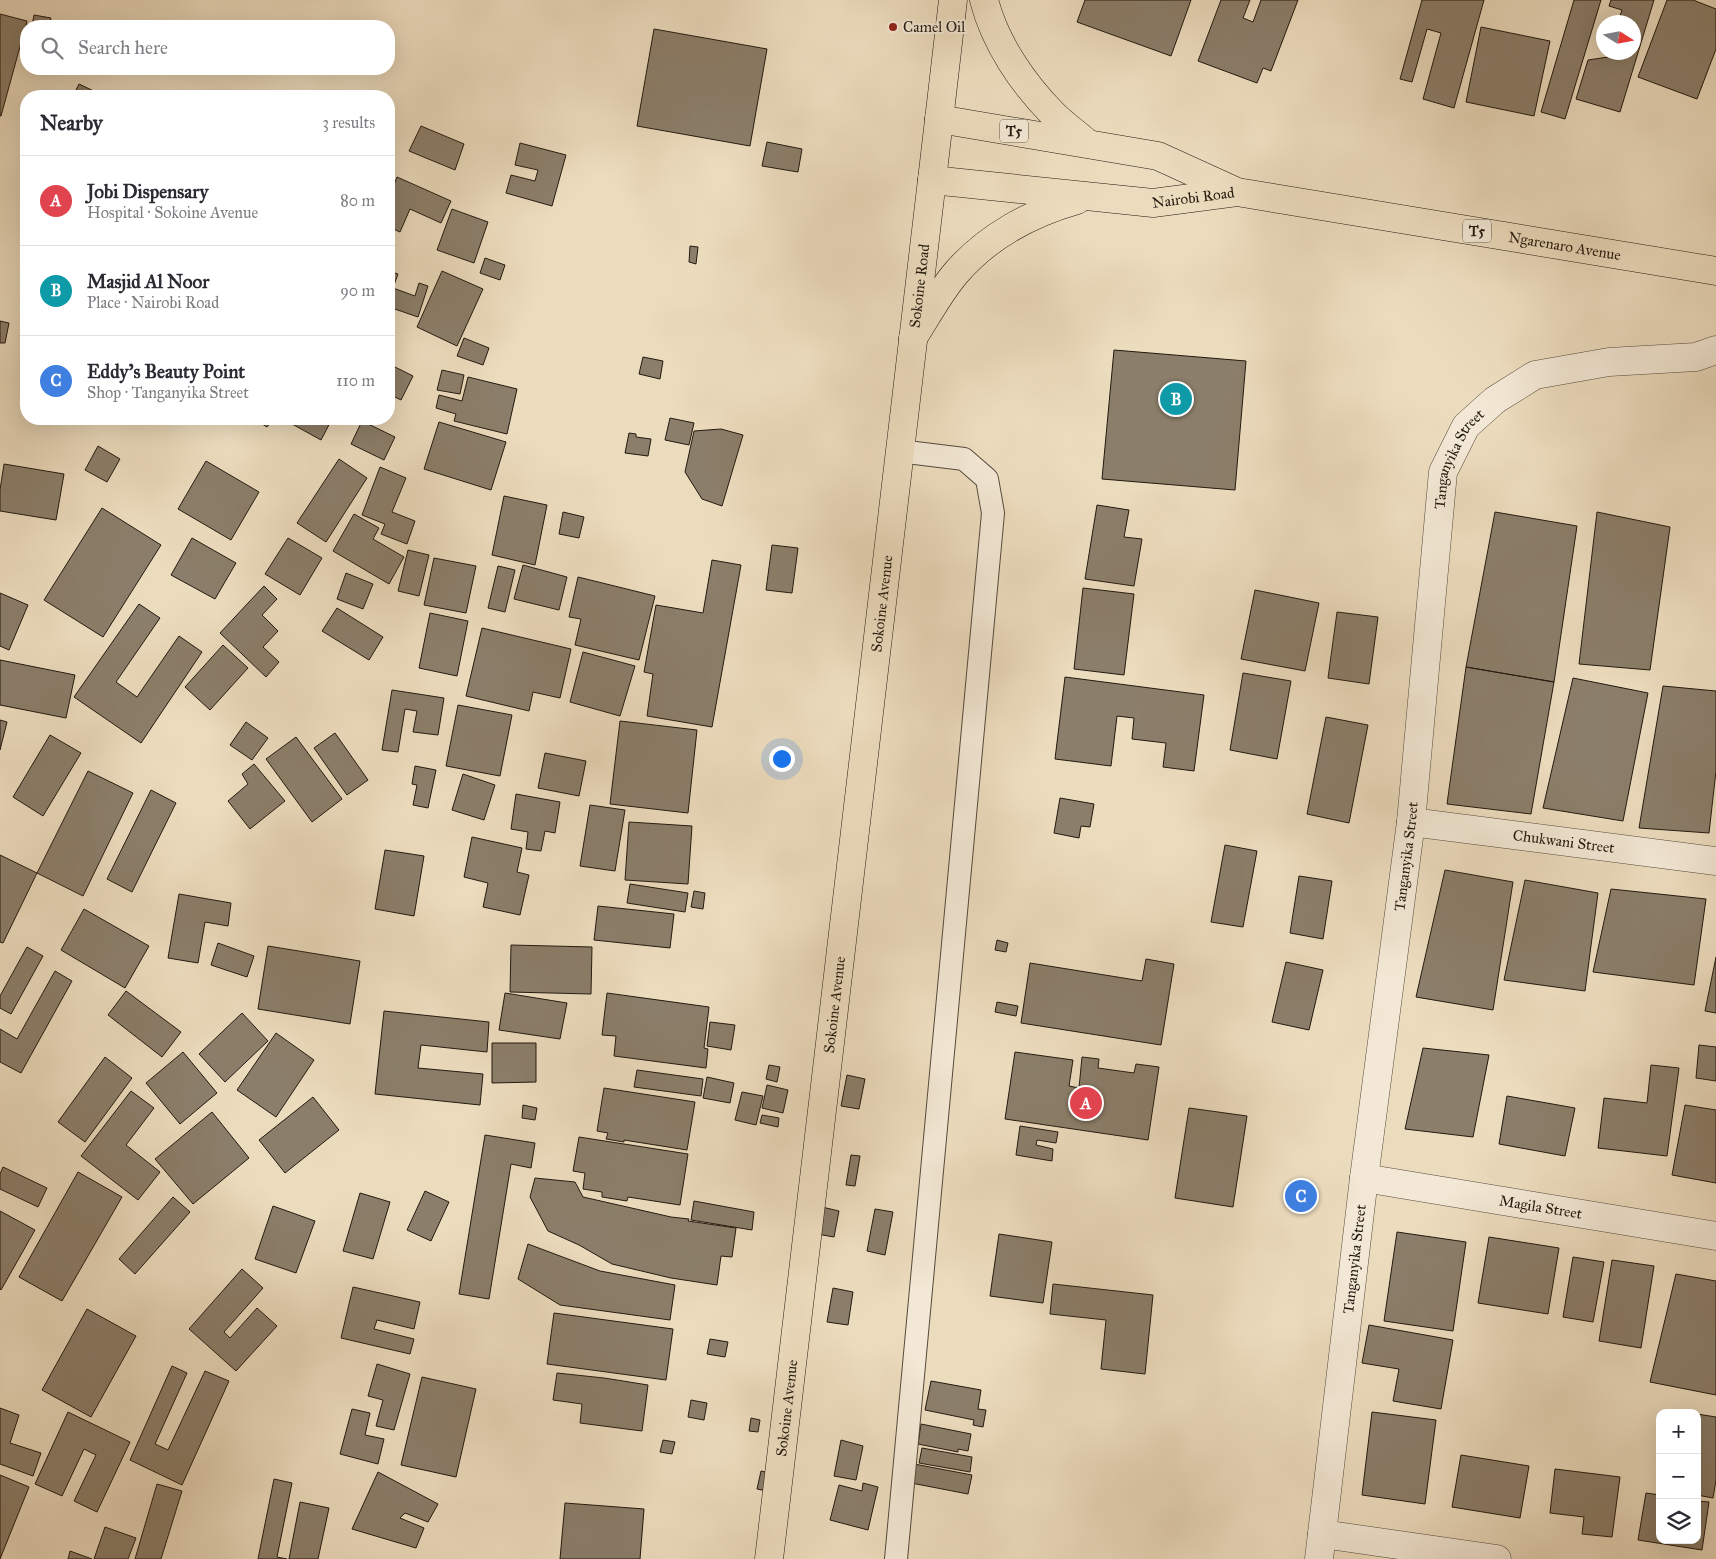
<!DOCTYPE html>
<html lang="en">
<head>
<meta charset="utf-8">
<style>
  body { margin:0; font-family:"IM FELL Great Primer",serif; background:#f2f2f3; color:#2b2b33 }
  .controls { position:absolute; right:15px; bottom:15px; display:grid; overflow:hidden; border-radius:10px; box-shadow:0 5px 20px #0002 }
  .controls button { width:45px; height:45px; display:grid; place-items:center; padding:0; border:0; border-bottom:1px solid #e1e1e2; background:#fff; color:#2b2b33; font:25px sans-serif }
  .compass { position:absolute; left:1596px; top:15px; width:45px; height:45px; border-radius:50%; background:#fff; box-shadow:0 5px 20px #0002; rotate:101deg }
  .you { position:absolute; left:781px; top:758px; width:18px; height:18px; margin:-12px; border:4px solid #fff; border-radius:50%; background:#1a73e8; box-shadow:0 0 0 8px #1a73e833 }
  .badge { display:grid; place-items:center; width:32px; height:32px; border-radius:50%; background:#8f2418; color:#fff; font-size:16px; font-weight:700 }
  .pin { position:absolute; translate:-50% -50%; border:2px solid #fff; box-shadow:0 1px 5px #0006 }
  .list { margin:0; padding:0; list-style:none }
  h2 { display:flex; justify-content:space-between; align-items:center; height:65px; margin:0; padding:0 20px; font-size:21px }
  h2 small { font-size:16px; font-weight:400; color:#7c7c81 }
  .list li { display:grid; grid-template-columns:32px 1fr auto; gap:15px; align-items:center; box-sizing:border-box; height:90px; padding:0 20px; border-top:1px solid #e1e1e2 }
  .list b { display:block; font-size:19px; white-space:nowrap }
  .list p { margin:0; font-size:16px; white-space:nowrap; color:#7c7c81 }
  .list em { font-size:16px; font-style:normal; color:#7c7c81 }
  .icon { flex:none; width:28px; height:28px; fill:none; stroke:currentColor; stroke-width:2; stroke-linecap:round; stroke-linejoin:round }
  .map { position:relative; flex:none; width:1716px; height:1559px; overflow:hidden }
  .search { position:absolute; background:#fff; box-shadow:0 5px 20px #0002; left:20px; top:20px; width:375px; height:55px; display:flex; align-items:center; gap:12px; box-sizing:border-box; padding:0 18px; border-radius:20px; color:#7c7c81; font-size:19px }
  .panel { position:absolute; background:#fff; box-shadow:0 5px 20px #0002; left:20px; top:90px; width:375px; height:335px; border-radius:20px }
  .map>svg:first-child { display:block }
  .building { fill:#8b7e6a; stroke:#22190f }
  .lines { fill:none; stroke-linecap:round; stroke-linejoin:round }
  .lane-casing { stroke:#544a3b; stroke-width:24 }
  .street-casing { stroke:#544a3b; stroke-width:29 }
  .primary-casing { stroke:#22190f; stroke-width:29 }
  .highway-casing { stroke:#22190f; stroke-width:29 }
  .lane { stroke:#f3e8d5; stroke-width:22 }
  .street { stroke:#f3e8d5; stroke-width:28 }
  .primary { stroke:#ecdcbe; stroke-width:28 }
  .highway { stroke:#ecdcbe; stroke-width:28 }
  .poi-dot { fill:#8f2418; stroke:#f3e8d5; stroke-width:2 }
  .labels { text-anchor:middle; stroke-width:4; stroke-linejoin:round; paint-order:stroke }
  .shield { fill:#f3e8d5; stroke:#61574a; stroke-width:1 }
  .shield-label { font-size:14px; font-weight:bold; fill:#22190f }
  .poi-label { font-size:15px; fill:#22190f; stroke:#f3e8d5; text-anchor:start }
  .street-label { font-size:15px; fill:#22190f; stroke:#f3e8d5 }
</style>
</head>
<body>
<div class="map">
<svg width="1716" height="1559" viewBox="0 0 1716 1559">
  <rect width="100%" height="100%" fill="#ecdcbe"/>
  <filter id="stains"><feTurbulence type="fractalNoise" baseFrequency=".004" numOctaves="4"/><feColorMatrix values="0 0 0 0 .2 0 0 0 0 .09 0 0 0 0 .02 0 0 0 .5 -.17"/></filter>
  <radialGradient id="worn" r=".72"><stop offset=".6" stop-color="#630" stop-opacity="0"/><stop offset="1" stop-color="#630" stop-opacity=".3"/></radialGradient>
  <path class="building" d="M1085 0H1191L1171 56 1077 22Z
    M1221 0H1250L1243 18 1253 22 1261 0H1298L1271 71 1263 68 1257 83 1198 61Z
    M1422 0H1484L1454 108 1423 99 1441 33 1427 29 1412 82 1400 79Z
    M1574 0H1601L1565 119 1541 112Z
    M1611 0H1654L1620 112 1576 99 1588 60 1608 57 1609 52H1634V22H1618L1622 10 1609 6Z
    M1667 0H1693L1716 9V49L1697 99 1638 77Z
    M0 14 27 21 1 116H0Z
    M34 15 51 18 49 26H27V24L32 25Z
    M1481 27 1550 41 1534 116 1466 102Z
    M654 29 767 49 750 146 637 126Z
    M79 84 104 96H73Z
    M421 126 464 144 455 170 409 151Z
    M767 142 802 149 798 172 762 166Z
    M520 143 566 155 552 206 506 193 511 175 535 181 538 170 515 165Z
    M397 177 451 201 441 223 410 209 400 232 389 227V197Z
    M452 209 488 222 474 263 437 250Z
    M690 246 698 247 696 264 689 262Z
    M485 258 505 265 500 280 480 273Z
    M389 271 398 274 393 288 415 296 419 283 428 286 418 317 389 307Z
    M442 271 483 289 457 346 417 327Z
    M0 321 9 323 5 343H0Z
    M464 338 489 348 483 365 457 356Z
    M1114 350 1246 361 1235 490 1102 479Z
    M643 357 663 361 660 379 639 374Z
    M389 364 413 376 401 400 389 394Z
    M442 370 464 375 460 394 437 390Z
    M468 377 517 389 507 434 454 421 456 414 436 408 439 395 462 401Z
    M670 418 694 423 689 445 665 440Z
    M254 419H273L267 427Z
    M283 419H332L321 440Z
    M362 421 395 437 384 460 351 444Z
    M439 422 506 442 491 490 424 469Z
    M721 429 743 435 722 506 702 499 685 472 694 431Z
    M629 433 636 434V437L651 439 648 456 625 453Z
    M98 446 120 459 107 482 85 470Z
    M339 459 367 478 326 542 297 523Z
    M206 461 259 492 231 540 178 509Z
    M4 464 64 474 56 520 0 511V490Z
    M380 467 406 478 392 512 415 521 407 544 381 534 385 524 362 515Z
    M504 496 547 505 535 565 492 555Z
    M1097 505 1129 510 1124 537 1142 539 1134 586 1085 579Z
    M102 508 161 545 103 637 44 600Z
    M563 512 584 517 579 538 559 534Z
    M1495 512 1577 526 1554 682 1466 667Z
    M1597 512 1670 527 1650 670 1579 664Z
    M354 514 379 528 373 539 404 557 389 584 333 551Z
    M192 538 236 563 215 599 171 575Z
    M288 538 322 558 300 595 265 574Z
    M772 545 798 548 792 593 766 590Z
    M408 550 429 555 419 596 398 591Z
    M434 558 476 566 466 613 424 605Z
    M712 560 741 565 712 727 647 716 653 674 644 672 656 605 703 613Z
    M523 565 567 577 559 610 514 599Z
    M498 566 515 570 505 612 488 608Z
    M346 573 373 584 363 609 337 599Z
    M578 577 655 596 639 660 575 645 581 619 569 617Z
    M264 586 277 599 262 615 278 631 263 647 279 662 266 677 220 633Z
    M1083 588 1134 594 1124 675 1074 669Z
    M1255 590 1319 603 1305 671 1241 659Z
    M0 593 28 605 9 650 0 646Z
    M139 604 160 618 116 682 137 697 179 636 202 652 141 743 74 697Z
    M337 608 383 637 369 660 322 631Z
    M1337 612 1378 617 1369 684 1328 678Z
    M430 613 468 621 457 676 419 668Z
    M482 628 571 649 560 698 533 692 529 711 466 696Z
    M223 645 248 668 210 710 185 687Z
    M583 652 635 666 620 716 570 702Z
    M0 660 75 675 66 718 0 705Z
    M1466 667 1554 682 1531 814 1447 804Z
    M1243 673 1291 681 1277 759 1230 750Z
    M1065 677 1204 695 1194 771 1163 767 1166 743 1132 739 1134 718 1117 716 1111 766 1055 759Z
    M1573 678 1648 693 1623 821 1543 808Z
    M1663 686 1716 691V771L1709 833 1639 828Z
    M392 690 444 698 438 735 413 732 417 711 405 709 398 752 382 750Z
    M458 705 512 715 500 776 446 766Z
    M1326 717 1368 725 1349 823 1307 814Z
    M0 720 7 722 0 750Z
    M620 721 697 730 688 813 610 804Z
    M246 722 268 738 252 760 230 745Z
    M335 733 368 780 347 795 314 748Z
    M50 735 81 753 43 816 13 797Z
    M296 737 342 799 312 822 266 759Z
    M545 753 586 761 579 796 538 788Z
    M254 764 285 801 250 829 228 801 248 784 242 774Z
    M415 766 436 770 428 808 413 805 417 785 412 784Z
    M88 771 133 793 83 896 37 873Z
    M463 774 495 785 484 820 452 810Z
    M151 790 176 803 132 892 107 879Z
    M516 794 560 802 555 833 545 831 541 851 526 849 528 832 511 829Z
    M1060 798 1094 804 1090 827 1081 826 1079 838 1054 833Z
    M590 805 625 810 615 871 580 866Z
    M629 822 692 826 688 884 625 880Z
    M472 837 522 848 517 872 529 875 520 915 483 907 488 883 464 877Z
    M1225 845 1257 851 1243 927 1211 922Z
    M385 850 424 856 414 916 375 909Z
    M0 855 37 873 3 943 0 942Z
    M1445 870 1513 882 1493 1010 1416 997Z
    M1299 876 1332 881 1323 939 1290 933Z
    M1525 880 1598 893 1585 991 1504 980Z
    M630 884 688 893 685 912 627 903Z
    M1611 889 1706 899 1694 985 1593 972Z
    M694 891 705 893 703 909 691 907Z
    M179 894 231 903 228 926 205 922 198 963 168 958Z
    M598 906 674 914 670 948 594 940Z
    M84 909 149 946 125 988 61 950Z
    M997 940 1008 943 1006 952 995 950Z
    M218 943 254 956 247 977 211 965Z
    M511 945 592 947 591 994 510 992Z
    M268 946 360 961 350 1024 258 1009Z
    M27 947 43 956 11 1014 0 1008V996Z
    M1716 957V1013L1705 1011Z
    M1146 959 1174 964 1161 1045 1021 1023 1030 963 1142 981Z
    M1286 962 1323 970 1309 1030 1272 1022Z
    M55 971 72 981 21 1073 0 1062V1029L17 1039Z
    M126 991 181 1032 162 1057 108 1015Z
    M505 993 567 1003 560 1039 499 1030Z
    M607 993 709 1007 704 1048 708 1049 706 1068 614 1056 616 1036 602 1035Z
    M997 1002 1018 1006 1016 1016 995 1012Z
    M384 1011 489 1022 487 1052 421 1045 418 1068 483 1074 480 1105 375 1094Z
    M242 1013 268 1041 225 1082 199 1054Z
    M710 1022 735 1025 731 1050 707 1046Z
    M276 1033 314 1060 276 1117 237 1090Z
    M492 1043H536V1082L492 1083Z
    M1699 1045 1716 1047V1081L1696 1078Z
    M1423 1048 1489 1055 1473 1137 1405 1129Z
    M183 1052 217 1093 180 1124 146 1083Z
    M1015 1052 1073 1060 1069 1086 1079 1088 1082 1057 1099 1059 1098 1068 1134 1073 1136 1064 1159 1067 1148 1140 1005 1119Z
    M105 1057 132 1078 85 1142 58 1122Z
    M769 1065 780 1067 777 1082 766 1079Z
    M1651 1065 1679 1068 1667 1156 1598 1148 1604 1098 1647 1103Z
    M637 1070 703 1079 701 1096 634 1087Z
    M847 1075 865 1079 859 1109 841 1106Z
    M707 1077 734 1083 730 1103 703 1098Z
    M767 1085 788 1090 783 1113 762 1108Z
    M604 1088 695 1102 687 1150 624 1140V1142L606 1139 608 1133 597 1131Z
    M131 1091 154 1108 126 1145 160 1172 138 1200 81 1156Z
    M742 1092 763 1096 756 1125 735 1120Z
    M1507 1096 1575 1108 1565 1156 1499 1144Z
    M313 1097 339 1130 285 1173 259 1140Z
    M523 1105 537 1108 535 1120 522 1118Z
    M1685 1105 1716 1110V1183L1672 1175Z
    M1189 1108 1247 1116 1233 1207 1175 1198Z
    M212 1112 249 1158 193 1204 155 1159Z
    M762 1115 779 1118 778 1127 760 1123Z
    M1020 1126 1058 1132 1056 1143 1037 1140 1036 1145 1053 1149 1052 1161 1016 1155Z
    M485 1135 535 1143 531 1168 511 1164 489 1299 459 1294Z
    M579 1137 688 1154 680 1205 628 1197 627 1201 602 1197V1192L583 1189 585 1173 573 1171Z
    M851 1155 860 1156 855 1186 846 1185Z
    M3 1167 47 1188 38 1207 0 1189V1174Z
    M78 1172 122 1197 62 1301 19 1277Z
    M535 1178 575 1182 583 1197 671 1217 689 1219 688 1221 736 1228 732 1257 721 1256 717 1285 671 1278 612 1264 579 1245 548 1231 530 1197Z
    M425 1191 449 1202 431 1241 407 1230Z
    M360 1193 390 1202 373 1259 343 1251Z
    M173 1197 190 1212 135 1274 119 1259Z
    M694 1201 754 1212 752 1230 691 1220Z
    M273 1206 315 1221 296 1273 255 1259Z
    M822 1207 839 1211 834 1237 817 1234Z
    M875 1209 893 1212 885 1255 867 1251Z
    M0 1211 35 1230 1 1290 0 1289Z
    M1397 1232 1466 1242 1453 1331 1384 1321Z
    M999 1234 1052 1242 1043 1303 990 1296Z
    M1489 1237 1559 1248 1548 1314 1478 1303Z
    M528 1244 600 1271 675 1285 670 1320 560 1305 518 1279Z
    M1573 1257 1604 1262 1593 1322 1563 1317Z
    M1612 1260 1654 1266 1641 1348 1599 1341Z
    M242 1269 263 1288 224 1332 230 1338 257 1308 277 1326 236 1371 189 1329Z
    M1676 1274 1716 1281V1395L1650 1382Z
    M1053 1284 1153 1295 1145 1374 1101 1369 1106 1320 1050 1314Z
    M353 1287 420 1302 414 1329 377 1320 374 1329 414 1339 410 1354 341 1338Z
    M833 1288 853 1292 848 1325 827 1322Z
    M87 1309 136 1336 91 1417 42 1390Z
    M554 1313 673 1329 666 1380 547 1364Z
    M1369 1325 1453 1340 1441 1409 1393 1401 1399 1369 1362 1363Z
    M710 1339 728 1342 725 1357 707 1354Z
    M377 1364 410 1374 394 1430 376 1426 383 1400 368 1396Z
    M172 1366 187 1373 155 1444 168 1450 205 1371 229 1381 182 1485 130 1460Z
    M557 1373 604 1378 648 1385 642 1431 580 1423 582 1404 553 1400Z
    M422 1377 476 1389 456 1477 401 1465Z
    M931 1381 981 1390 978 1409 986 1410 983 1427 973 1425 974 1420 925 1410Z
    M691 1400 707 1403 704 1420 688 1417Z
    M0 1408 19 1415 10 1443 41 1453 33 1476 0 1464Z
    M352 1409 370 1413 365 1435 384 1439 378 1464 340 1454Z
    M68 1412 130 1442 97 1512 74 1501 96 1455 84 1449 62 1496 35 1484Z
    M1372 1412 1436 1420 1425 1504 1362 1495Z
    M1697 1414 1716 1417V1480L1713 1498 1697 1495Z
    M751 1418 760 1420 758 1432 749 1431Z
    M921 1424 971 1434 968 1451 958 1449V1452L918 1444Z
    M663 1440 675 1442 672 1454 660 1452Z
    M841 1440 863 1446 856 1480 834 1476Z
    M922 1448 972 1457 970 1472 919 1463Z
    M1461 1455 1529 1466 1520 1518 1452 1507Z
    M909 1463 972 1475 968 1494 906 1482Z
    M1555 1469 1620 1477 1612 1537 1582 1534 1584 1517 1550 1513Z
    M761 1471 770 1473 767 1491 757 1489Z
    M378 1472 438 1504 428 1522 405 1513 400 1518 424 1528 416 1548 352 1529Z
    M0 1475 29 1487 0 1559Z
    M274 1479 292 1483 277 1557 287 1559H258Z
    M863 1483 878 1487 868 1530 830 1520 839 1485 862 1491Z
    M157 1484 182 1491 161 1559H135Z
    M1646 1493 1660 1495V1540H1697V1501L1709 1502 1702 1550 1638 1540Z
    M300 1502 329 1508 318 1559H289Z
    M565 1503 644 1509 640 1559H560Z
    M105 1527 136 1538 128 1559H94Z
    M70 1551 92 1559H68Z"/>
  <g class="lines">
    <g class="lane-casing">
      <path id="lane" d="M896 1559 993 513 987 479 964 459 899 451"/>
    </g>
    <g class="street-casing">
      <g id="street">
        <path id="s1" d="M1411 822 1716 861"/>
        <path id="s2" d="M1364 1178 1716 1236"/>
        <path d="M1322 1534 1497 1559"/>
        <path id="s3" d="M1319 1559 1364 1178 1411 822 1443 472 1466 426 1495 400 1535 375 1609 362 1696 357 1716 350"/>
      </g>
    </g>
    <g class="primary-casing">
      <g id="primary">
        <path id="s4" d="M769 1559 932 180"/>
      </g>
    </g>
    <g class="highway-casing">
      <g id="highway">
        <path id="s5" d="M953 0 932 180 1153 203 1237 192"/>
        <path d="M984 0C995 43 1023 84 1054 115 1064 125 1077 134 1087 143"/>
        <path id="s6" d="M939 119 1158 156 1237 192 1716 271"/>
        <path d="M913 338C927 316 939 293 956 273 987 237 1031 213 1077 200"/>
      </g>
    </g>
    <use href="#lane" class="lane"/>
    <use href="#street" class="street"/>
    <use href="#primary" class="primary"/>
    <use href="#highway" class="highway"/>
  </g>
  <circle class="poi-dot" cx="893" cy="27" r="5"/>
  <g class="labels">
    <g class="shield">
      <rect x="1000" y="119.5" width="28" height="23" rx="4"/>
      <rect x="1463" y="219.5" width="28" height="23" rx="4"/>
    </g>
    <g class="shield-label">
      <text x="1014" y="136">T5</text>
      <text x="1477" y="236">T5</text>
    </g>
    <g class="poi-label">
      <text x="903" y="32">Camel Oil</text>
    </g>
    <g class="street-label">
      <text dy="5" stroke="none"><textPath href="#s5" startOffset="444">Nairobi Road</textPath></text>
      <text dy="5" stroke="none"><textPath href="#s6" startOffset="641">Ngarenaro Avenue</textPath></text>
      <text dy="5" stroke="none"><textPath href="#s4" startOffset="1282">Sokoine Road</textPath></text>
      <text dy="5" stroke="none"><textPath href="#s3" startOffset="1112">Tanganyika Street</textPath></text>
      <text dy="5" stroke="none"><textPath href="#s4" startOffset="962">Sokoine Avenue</textPath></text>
      <text dy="5" stroke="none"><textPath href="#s1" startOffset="154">Chukwani Street</textPath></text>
      <text dy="5" stroke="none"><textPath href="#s3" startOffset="708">Tanganyika Street</textPath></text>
      <text dy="5" stroke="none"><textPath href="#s4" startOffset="558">Sokoine Avenue</textPath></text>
      <text dy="5" stroke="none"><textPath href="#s2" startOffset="179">Magila Street</textPath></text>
      <text dy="5" stroke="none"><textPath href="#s3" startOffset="302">Tanganyika Street</textPath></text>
      <text dy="5" stroke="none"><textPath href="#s4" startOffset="152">Sokoine Avenue</textPath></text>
    </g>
  </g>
  <rect width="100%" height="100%" filter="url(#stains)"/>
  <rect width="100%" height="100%" fill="url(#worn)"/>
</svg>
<div class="controls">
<button>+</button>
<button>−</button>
<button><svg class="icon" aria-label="layers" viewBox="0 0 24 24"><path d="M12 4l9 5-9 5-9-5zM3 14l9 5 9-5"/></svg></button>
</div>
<svg class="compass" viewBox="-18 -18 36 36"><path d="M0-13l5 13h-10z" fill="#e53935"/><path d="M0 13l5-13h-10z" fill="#7c7c81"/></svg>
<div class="you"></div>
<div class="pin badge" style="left:1086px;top:1103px;background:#e0444e">A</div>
<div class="pin badge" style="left:1176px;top:399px;background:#0f9aa8">B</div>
<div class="pin badge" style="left:1301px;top:1196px;background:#3f7fe0">C</div>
<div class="search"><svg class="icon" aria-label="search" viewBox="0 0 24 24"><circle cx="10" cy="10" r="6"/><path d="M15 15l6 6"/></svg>Search here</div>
<section class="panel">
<h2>Nearby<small>3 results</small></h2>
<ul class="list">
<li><span class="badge" style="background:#e0444e">A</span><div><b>Jobi Dispensary</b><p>Hospital · Sokoine Avenue</p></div><em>80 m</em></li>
<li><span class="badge" style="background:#0f9aa8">B</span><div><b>Masjid Al Noor</b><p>Place · Nairobi Road</p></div><em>90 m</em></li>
<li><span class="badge" style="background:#3f7fe0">C</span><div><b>Eddy's Beauty Point</b><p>Shop · Tanganyika Street</p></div><em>110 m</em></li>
</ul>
</section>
</div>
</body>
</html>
